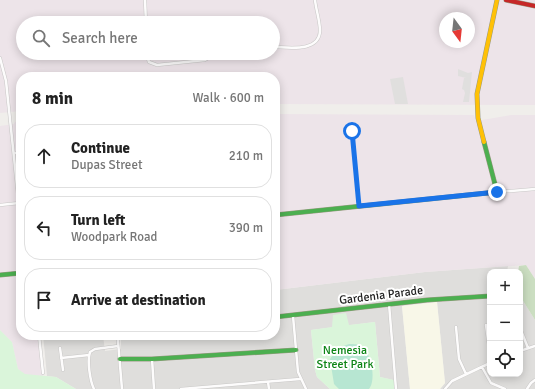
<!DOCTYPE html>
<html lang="en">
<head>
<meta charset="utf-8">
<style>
  body { margin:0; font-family:Signika,sans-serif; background:#f6f6f6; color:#222 }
  .controls { position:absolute; right:12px; bottom:12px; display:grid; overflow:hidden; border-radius:8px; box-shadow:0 2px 10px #0003 }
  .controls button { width:36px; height:36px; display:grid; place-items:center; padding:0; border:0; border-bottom:1px solid #e0e0e0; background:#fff; color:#222; font:20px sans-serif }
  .compass { position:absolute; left:439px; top:12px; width:36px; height:36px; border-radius:50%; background:#fff; box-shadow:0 2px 10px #0003; rotate:165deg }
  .stop { position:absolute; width:12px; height:12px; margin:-9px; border:3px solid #1a73e8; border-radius:50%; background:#fff }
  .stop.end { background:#1a73e8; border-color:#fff; box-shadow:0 1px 4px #0008 }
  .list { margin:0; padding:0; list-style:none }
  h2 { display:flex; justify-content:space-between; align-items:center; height:52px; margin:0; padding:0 16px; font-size:17px }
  h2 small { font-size:13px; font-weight:400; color:#767676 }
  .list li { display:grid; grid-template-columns:26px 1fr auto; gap:12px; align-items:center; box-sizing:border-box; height:64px; margin:0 8px 8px; padding:0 8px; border:1px solid #e0e0e0; border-radius:16px }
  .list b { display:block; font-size:15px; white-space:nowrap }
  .list p { margin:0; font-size:13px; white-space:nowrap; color:#767676 }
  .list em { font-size:13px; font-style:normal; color:#767676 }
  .icon { flex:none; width:22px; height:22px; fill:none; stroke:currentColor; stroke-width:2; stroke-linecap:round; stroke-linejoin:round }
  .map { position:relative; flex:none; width:535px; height:389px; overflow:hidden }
  .search { position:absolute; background:#fff; box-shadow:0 2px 10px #0003; left:16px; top:16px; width:264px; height:44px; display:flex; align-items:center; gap:10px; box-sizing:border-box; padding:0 14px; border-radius:22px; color:#767676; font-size:15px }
  .panel { position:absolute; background:#fff; box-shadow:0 2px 10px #0003; left:16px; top:72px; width:264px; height:268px; border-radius:16px }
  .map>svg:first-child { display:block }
  .residential { fill:#dfdedc }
  .industrial { fill:#ede4e9; fill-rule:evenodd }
  .education { fill:#f8f7e8 }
  .forest { fill:#cbdec1 }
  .park { fill:#daf5da }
  .pitch { fill:#b7e6d2 }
  .parking { fill:#e0dfde }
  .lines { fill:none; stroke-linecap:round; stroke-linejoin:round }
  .street-casing { stroke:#c9c8c7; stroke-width:3.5 }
  .fast-casing { stroke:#999a82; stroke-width:5 }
  .slow-casing { stroke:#999a82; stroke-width:5 }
  .jam-casing { stroke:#999a82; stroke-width:5 }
  .street { stroke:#fdfcfc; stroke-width:2.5 }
  .fast { stroke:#4caf50; stroke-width:4 }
  .slow { stroke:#ffc107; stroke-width:4 }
  .jam { stroke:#c62828; stroke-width:4 }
  .route { stroke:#1a73e8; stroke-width:5 }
  .labels { text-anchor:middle; stroke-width:4; stroke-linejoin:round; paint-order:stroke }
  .street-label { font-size:12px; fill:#222; stroke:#fff }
  .park-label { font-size:12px; fill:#0c8416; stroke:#fff }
</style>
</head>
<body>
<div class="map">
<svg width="535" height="389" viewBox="0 0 535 389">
  <rect width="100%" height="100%" fill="#f0eeeb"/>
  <path class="residential" d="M508 266 507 272H490V374H520V296L535 320V389H440L445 383 437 302 402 306 410 389H394L393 380 380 377 375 322 311 330 315 370 317 377 330 389H76L56 377 47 376 43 335H103L105 351 121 349V340L123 335H275V290L425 272Z"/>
  <path class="industrial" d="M0 0H535V105L275 104V77H21V111L0 113ZM445 18H469V42H445ZM23 23H273V53H23Z
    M275 114 470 115H474L476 121 511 115H535V279L526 265 425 272 275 290Z
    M21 121V335H39L43 376 25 375 18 369 12 342 0 330V126L14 124 15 122Z"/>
  <path class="education" d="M437 302 445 383 440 389H410L402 306Z"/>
  <path class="forest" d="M526 265 535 279V320L520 296V272H518L519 266Z"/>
  <path class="park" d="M346 313 349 325 375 322 380 377 394 380V389H330L317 377 315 370 311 330 332 327 333 315Z
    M0 330 12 342 18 369 25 374 56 377 76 389H0Z"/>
  <path class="pitch" d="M349 344C352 344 357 344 359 345 371 349 377 380 369 389H339L334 384 330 359 338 348Z"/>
  <path class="parking" d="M458 69 468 73 472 72 469 102H463L465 93 464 90 462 89 464 78H466L458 76Z
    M403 77 408 104H395L390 79Z"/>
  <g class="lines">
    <g class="street-casing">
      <path id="street" d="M145 0 146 23
        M273 47C287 47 319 53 320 31 320 21 316 10 315 0
        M146 53 149 62 157 65 205 60 217 53
        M0 58 6 81 21 224
        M352 131 359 206
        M14 153H21
        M497 192 535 189
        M0 205 19 203
        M389 304 396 389
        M293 316 298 372 306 389
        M486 325 490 353
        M456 327 459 359 466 374
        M520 328 528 348
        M39 335 43 373
        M119 335 118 341 122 389
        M60 348 63 370
        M520 351 535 346
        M61 358 89 355
        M152 359 154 389
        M482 367 491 383 505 389
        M268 382 269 389
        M94 389C90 381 87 361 90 352L95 349 118 346
        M181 389 300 379
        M445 389 452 381 490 363
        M527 389 531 383 535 380"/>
    </g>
    <g class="fast-casing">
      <path id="fast" d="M275 215 497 192 484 142
        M0 275 21 273
        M275 317 427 300 490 296
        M120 359H152L296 350"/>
    </g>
    <g class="slow-casing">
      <path id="slow" d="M484 142 478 118 477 94 497 0"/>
    </g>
    <g class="jam-casing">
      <path id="jam" d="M506 0 535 6"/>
    </g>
    <use href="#street" class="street"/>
    <use href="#fast" class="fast"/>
    <use href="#slow" class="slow"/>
    <use href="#jam" class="jam"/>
  </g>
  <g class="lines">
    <path class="route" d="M352 131 359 206 497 192"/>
  </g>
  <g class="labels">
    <g class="street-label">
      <text transform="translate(381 295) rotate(-7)" y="4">Gardenia Parade</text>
    </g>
    <g class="park-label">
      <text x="345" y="354">Nemesia<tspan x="345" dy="14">Street Park</tspan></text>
    </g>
  </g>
</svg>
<div class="controls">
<button>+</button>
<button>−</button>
<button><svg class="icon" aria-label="locate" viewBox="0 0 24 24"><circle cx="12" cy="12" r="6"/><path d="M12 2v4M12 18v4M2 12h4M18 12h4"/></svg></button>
</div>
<svg class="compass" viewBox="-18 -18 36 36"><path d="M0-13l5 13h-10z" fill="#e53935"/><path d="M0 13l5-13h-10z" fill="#767676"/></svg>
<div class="stop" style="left:352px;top:131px"></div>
<div class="stop end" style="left:497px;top:192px"></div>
<div class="search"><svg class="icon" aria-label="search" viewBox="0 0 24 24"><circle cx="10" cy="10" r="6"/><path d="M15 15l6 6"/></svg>Search here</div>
<section class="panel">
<h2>8 min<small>Walk · 600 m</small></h2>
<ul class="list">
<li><svg class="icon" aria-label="ahead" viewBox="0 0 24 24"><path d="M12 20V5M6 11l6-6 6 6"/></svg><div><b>Continue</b><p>Dupas Street</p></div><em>210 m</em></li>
<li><svg class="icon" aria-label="left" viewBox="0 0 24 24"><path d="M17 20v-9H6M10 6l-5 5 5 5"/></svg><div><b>Turn left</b><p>Woodpark Road</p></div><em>390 m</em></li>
<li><svg class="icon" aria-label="arrive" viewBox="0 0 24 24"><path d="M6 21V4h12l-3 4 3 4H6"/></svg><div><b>Arrive at destination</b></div></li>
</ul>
</section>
</div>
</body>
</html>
